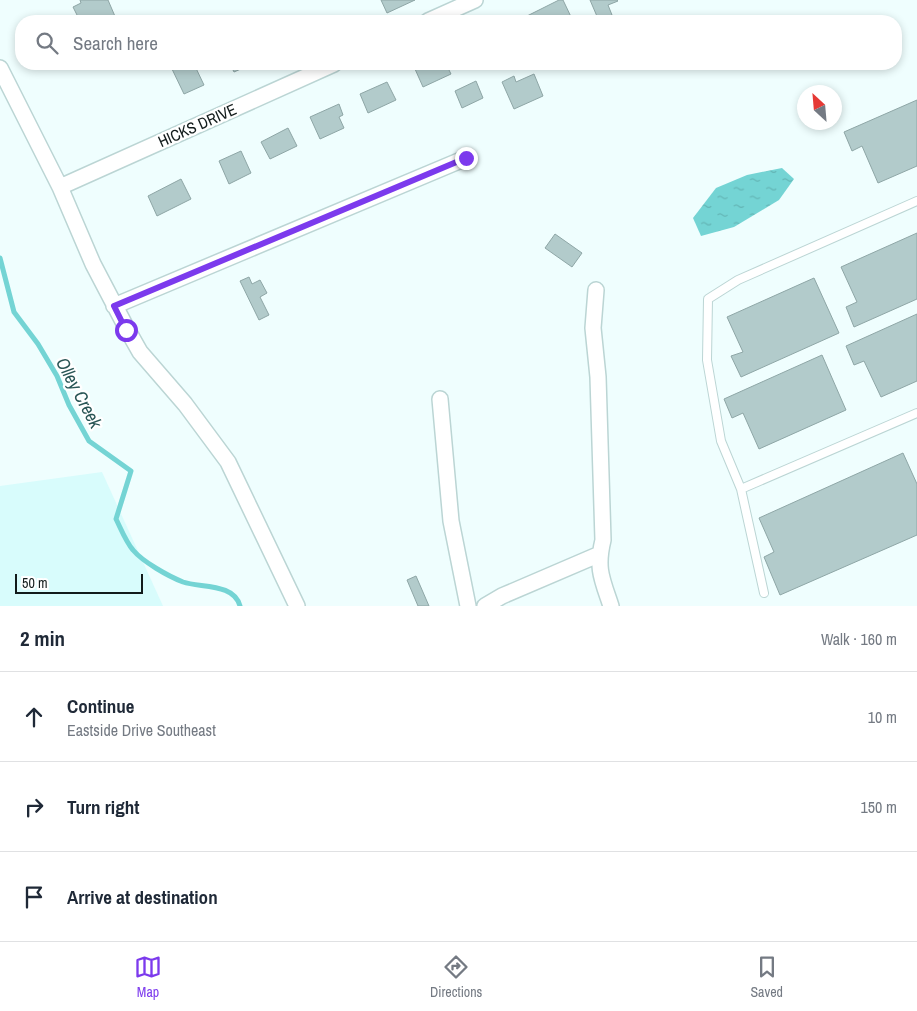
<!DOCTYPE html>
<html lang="en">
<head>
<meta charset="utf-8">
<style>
  body { margin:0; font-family:"Archivo Narrow",sans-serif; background:#f6f6f7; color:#1f2937 }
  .compass { position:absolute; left:797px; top:85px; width:45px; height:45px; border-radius:50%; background:#fff; box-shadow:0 2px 8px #0003; rotate:334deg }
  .scale { position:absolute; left:15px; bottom:12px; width:128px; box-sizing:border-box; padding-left:5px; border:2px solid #121b1b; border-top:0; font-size:14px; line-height:18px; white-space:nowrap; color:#121b1b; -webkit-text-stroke:4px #fff; paint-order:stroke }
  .stop { position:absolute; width:15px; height:15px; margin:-11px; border:4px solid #7c3aed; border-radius:50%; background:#fff }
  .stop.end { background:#7c3aed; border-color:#fff; box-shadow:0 1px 5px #0008 }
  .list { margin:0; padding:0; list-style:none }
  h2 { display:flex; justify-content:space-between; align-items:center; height:65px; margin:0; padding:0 20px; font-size:21px }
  h2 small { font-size:16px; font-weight:400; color:#747a83 }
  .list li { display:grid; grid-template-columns:32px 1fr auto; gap:15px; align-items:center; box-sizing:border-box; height:90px; padding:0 20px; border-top:1px solid #e0e1e3 }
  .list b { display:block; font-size:19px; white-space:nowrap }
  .list p { margin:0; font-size:16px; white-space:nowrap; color:#747a83 }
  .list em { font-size:16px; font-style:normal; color:#747a83 }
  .icon { flex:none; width:28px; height:28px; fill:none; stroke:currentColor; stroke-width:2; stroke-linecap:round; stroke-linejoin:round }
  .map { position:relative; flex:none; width:917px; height:606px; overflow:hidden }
  .search { position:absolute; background:#fff; box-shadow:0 2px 8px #0003; left:15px; right:15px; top:15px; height:55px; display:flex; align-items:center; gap:12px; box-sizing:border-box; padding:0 18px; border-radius:20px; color:#747a83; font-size:19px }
  .sheet { height:335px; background:#fff }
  nav { display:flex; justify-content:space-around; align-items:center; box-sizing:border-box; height:70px; border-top:1px solid #e0e1e3; background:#fff; font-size:14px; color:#747a83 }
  nav a { display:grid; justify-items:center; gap:2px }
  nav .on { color:#7c3aed }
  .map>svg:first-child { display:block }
  .built { fill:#d8fcfc }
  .water { fill:url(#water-ripples) }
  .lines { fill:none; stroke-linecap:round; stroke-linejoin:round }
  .stream { stroke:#74d4d4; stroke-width:5 }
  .building { fill:#b2cbcb; stroke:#8ea6a6 }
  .lane-casing { stroke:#bbd5d4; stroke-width:10 }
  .street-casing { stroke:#bbd5d4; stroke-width:18 }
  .lane { stroke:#fff; stroke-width:8 }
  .street { stroke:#fff; stroke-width:15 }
  .route { stroke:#7c3aed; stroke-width:6 }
  .labels { text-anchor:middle; stroke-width:4.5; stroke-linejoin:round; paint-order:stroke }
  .street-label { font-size:16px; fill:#121b1b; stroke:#fff }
  .water-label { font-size:18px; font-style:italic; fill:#295555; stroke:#fff }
</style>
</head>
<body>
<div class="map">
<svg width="917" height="606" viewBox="0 0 917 606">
  <defs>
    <pattern id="water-ripples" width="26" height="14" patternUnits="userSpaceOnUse" patternTransform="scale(1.25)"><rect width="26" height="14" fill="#74d4d4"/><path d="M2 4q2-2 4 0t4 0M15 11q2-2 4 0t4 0" fill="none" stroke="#63b5b5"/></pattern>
  </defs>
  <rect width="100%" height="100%" fill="#effefe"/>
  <path class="built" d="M102 472 163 606H0V486Z"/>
  <path class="water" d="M782 168 794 179 779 200 734 227 701 236 693 218 716 188 747 175Z"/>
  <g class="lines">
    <path class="stream" d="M0 258 14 312 38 344 57 376 69 405 89 441 131 471 116 519C121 529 126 542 133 550 143 562 168 576 183 582 201 588 234 583 240 606"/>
  </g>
  <path class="building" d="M80 0H108L117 21H88L86 16 79 19 73 7 81 3Z
    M381 0H415L387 13Z
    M559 0H563L573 21H520L519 20Z
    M590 0H617L618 1 608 5 612 15 599 21Z
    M184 64H194L204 85 184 94 172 69Z
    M230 64H252L234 72Z
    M426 64H446L451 74 423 87 415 69Z
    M534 74 543 96 514 109 502 82 514 76 516 82Z
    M476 81 483 98 462 108 455 91Z
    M387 82 396 100 368 113 360 94Z
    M917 100V166L878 183 862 146 852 151 844 132Z
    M339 104 343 115 339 117 344 128 320 139 310 117Z
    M288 128 297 146 270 159 261 142Z
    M241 151 251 173 229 184 219 161Z
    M181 179 191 199 157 216 148 196Z
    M917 233V299L854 327 846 307 857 302 841 267Z
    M555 234 582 253 572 267 545 248Z
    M249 277 252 284 260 280 267 293 260 297 269 315 259 320 240 281Z
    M814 278 839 333 741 377 731 356 743 352 727 317Z
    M917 314V381L881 397 864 361 854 365 846 346Z
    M822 355 846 410 759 449 743 413 732 418 724 399Z
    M903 453 917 484V535L780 595 764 557 774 552 759 518Z
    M416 576 429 606H418L407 580Z"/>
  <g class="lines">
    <g class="lane-casing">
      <path id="lane" d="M741 489 917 413
        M764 593 741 489 721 441 707 360 708 299 738 280 917 201"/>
    </g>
    <g class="street-casing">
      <path id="street" d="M428 21 475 0
        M0 68 60 187 93 264 127 329 140 352 185 404 228 462 297 606
        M60 187 334 64
        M596 290 593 328 598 377 603 540C596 569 602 579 611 606
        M114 306 466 158
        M440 399 451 521 468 606
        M485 606 502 596 600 554"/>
    </g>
    <use href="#lane" class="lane"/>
    <use href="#street" class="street"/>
  </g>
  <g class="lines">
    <path class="route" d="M126 330 114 306 466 158"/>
  </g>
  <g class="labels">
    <g class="street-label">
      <text transform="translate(197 125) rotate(-24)" y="6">HICKS DRIVE</text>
    </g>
    <g class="water-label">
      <text transform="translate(79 393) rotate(62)" y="6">Olley Creek</text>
    </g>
  </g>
</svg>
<svg class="compass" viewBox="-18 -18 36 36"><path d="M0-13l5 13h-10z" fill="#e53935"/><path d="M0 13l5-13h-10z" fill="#747a83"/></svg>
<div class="scale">50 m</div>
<div class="stop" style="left:126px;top:330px"></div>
<div class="stop end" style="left:466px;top:158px"></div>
<div class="search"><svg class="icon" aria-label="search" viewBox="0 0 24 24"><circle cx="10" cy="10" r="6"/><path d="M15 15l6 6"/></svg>Search here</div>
</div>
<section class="sheet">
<h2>2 min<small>Walk · 160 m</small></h2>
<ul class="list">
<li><svg class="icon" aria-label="ahead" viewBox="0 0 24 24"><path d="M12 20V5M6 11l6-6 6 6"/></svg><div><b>Continue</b><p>Eastside Drive Southeast</p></div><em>10 m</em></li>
<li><svg class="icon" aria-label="right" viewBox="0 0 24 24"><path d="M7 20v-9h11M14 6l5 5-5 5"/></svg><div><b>Turn right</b></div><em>150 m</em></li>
<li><svg class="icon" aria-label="arrive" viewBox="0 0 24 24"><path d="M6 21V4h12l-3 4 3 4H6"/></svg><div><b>Arrive at destination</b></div></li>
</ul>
</section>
<nav>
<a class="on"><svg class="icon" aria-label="map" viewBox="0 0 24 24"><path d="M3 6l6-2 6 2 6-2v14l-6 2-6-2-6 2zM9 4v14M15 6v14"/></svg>Map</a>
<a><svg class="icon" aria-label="directions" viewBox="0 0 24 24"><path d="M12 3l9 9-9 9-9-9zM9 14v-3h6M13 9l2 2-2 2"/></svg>Directions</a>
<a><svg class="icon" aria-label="saved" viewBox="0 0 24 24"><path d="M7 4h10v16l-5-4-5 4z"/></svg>Saved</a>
</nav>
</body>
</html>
